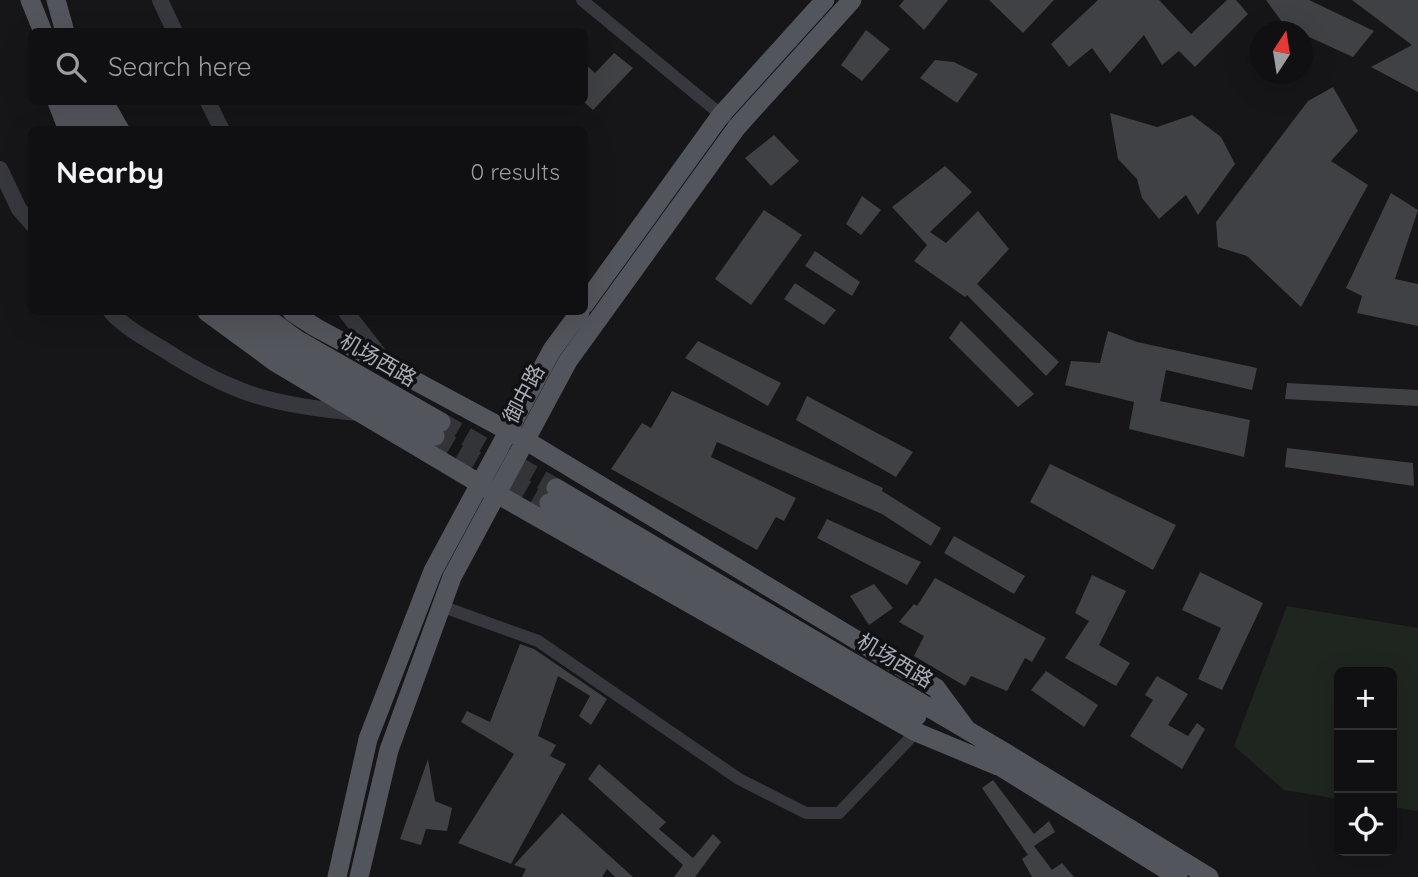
<!DOCTYPE html>
<html lang="en">
<head>
<meta charset="utf-8">
<style>
  body { margin:0; font-family:Quicksand,"Noto Sans SC",sans-serif; background:#1e1e20; color:#f1f3f6 }
  .controls { position:absolute; right:21px; bottom:21px; display:grid; overflow:hidden; border-radius:10px; box-shadow:0 7px 28px #0002 }
  .controls button { width:63px; height:63px; display:grid; place-items:center; padding:0; border:0; border-bottom:2px solid #303032; background:#101012; color:#f1f3f6; font:35px sans-serif }
  .compass { position:absolute; left:1250px; top:21px; width:63px; height:63px; border-radius:50%; background:#101012; box-shadow:0 7px 28px #0002; rotate:12deg }
  .list { margin:0; padding:0; list-style:none }
  h2 { display:flex; justify-content:space-between; align-items:center; height:91px; margin:0; padding:0 28px; font-size:30px }
  h2 small { font-size:23px; font-weight:400; color:#9c9d9f }
  .icon { flex:none; width:38px; height:38px; fill:none; stroke:currentColor; stroke-width:2; stroke-linecap:round; stroke-linejoin:round }
  .map { position:relative; flex:none; width:1418px; height:877px; overflow:hidden }
  .search { position:absolute; background:#101012; box-shadow:0 7px 28px #0002; left:28px; top:28px; width:560px; height:77px; display:flex; align-items:center; gap:18px; box-sizing:border-box; padding:0 24px; border-radius:10px; color:#9c9d9f; font-size:26px }
  .panel { position:absolute; background:#101012; box-shadow:0 7px 28px #0002; left:28px; top:126px; width:560px; height:189px; border-radius:10px }
  .map>svg:first-child { display:block }
  .green { fill:#1e261f }
  .building { fill:#404145 }
  .lines { fill:none; stroke-linecap:round; stroke-linejoin:round }
  .primary-tunnel { stroke:#333438; stroke-width:19; stroke-dasharray:19 10; stroke-linecap:butt }
  .minor { stroke:#37383d; stroke-width:12 }
  .tertiary { stroke:#37383d; stroke-width:16 }
  .primary { stroke:#53555c; stroke-width:19 }
  .labels { text-anchor:middle; stroke-width:7; stroke-linejoin:round; paint-order:stroke }
  .street-label { font-size:21px; fill:#a8adb8; stroke:#111113 }
</style>
</head>
<body>
<div class="map">
<svg width="1418" height="877" viewBox="0 0 1418 877">
  <rect width="100%" height="100%" fill="#161618"/>
  <path class="green" d="M1287 606 1418 628V811L1392 807V672H1339V799L1284 790 1234 746Z"/>
  <path class="building" d="M904 0H948L924 30 899 6Z
    M989 0H1054L1023 33Z
    M1098 0H1159L1191 34 1227 0H1236L1248 14 1195 67 1179 51 1162 65 1144 35 1110 73 1092 48 1069 67 1051 44Z
    M1266 0H1309L1374 31 1353 57 1285 26Z
    M1352 0H1418V92L1371 67 1412 45Z
    M866 30 890 49 862 81 841 65Z
    M614 53 633 68 593 110 584 102V63L595 73Z
    M935 60 954 62 978 74 957 103 920 78Z
    M1333 87 1358 131 1331 161 1368 185 1301 307 1247 256 1218 247 1216 222 1308 101Z
    M1110 113 1157 127 1192 115 1221 137 1235 164 1198 215 1186 195 1159 219 1142 198 1137 179 1118 159Z
    M774 135 799 161 771 186 745 158Z
    M945 166 972 192 930 232 946 243 978 211 1009 249 977 284 1059 362 1046 376 967 295 965 297 914 261 927 245 892 207Z
    M1391 193 1418 210 1395 279 1418 284V326L1357 313 1362 296 1346 288Z
    M862 196 881 210 861 235 846 224Z
    M764 210 802 235 751 305 715 279Z
    M815 251 860 282 852 296 805 266Z
    M795 283 836 310 824 325 784 299Z
    M961 321 1034 394 1018 407 949 338Z
    M1108 331 1137 342 1257 368 1252 390 1166 370 1160 401 1250 420 1244 457 1129 429 1134 402 1065 385 1071 361 1100 363Z
    M698 341 781 383 768 406 685 358Z
    M1287 383 1418 390V406L1285 399Z
    M672 391 883 488 882 491 941 528 931 546 882 514 717 442 711 457 796 498 784 521 776 517 757 550 611 469 642 423 651 428Z
    M807 396 913 452 896 477 796 420Z
    M1287 448 1413 463 1414 486 1285 467Z
    M1050 464 1176 525 1153 570 1030 502Z
    M827 519 921 562 907 585 817 538Z
    M954 536 1025 576 1014 594 944 553Z
    M1200 572 1263 603 1222 690 1198 679 1221 628 1182 610Z
    M1092 575 1126 591 1099 645 1130 663 1116 686 1065 658 1089 621 1075 613Z
    M935 578 1046 638 1032 662 1025 658 1007 691 971 676 965 686 914 656 924 636 899 622 914 604 917 606Z
    M874 584 893 608 869 625 850 596Z
    M520 644 534 649 607 699 591 725 579 716 590 696 558 676 538 736 556 745 550 756 566 764 511 864 458 843 514 754 461 722 467 711 490 722Z
    M1046 671 1098 705 1084 727 1031 690Z
    M1157 676 1188 694 1168 725 1188 736 1197 723 1205 729 1182 769 1130 736 1153 700 1145 695Z
    M428 759 435 801 452 808 447 831 426 829 421 845 400 839Z
    M599 764 666 822 659 829 693 858 713 834 721 842 695 877H674L683 865 588 779Z
    M993 780 1034 834 1049 821 1055 832 1034 846 1052 870 1062 863 1074 877H1032L1022 859 1028 855 982 788Z
    M562 813 633 877H615L607 869 602 877H522L526 869 514 865Z"/>
  <g class="lines">
    <path class="primary-tunnel" d="M441 422 556 488
      M435 436 549 503"/>
    <path class="minor" d="M582 0 725 118
      M438 605 538 641 739 779 806 813H839L916 732"/>
    <path class="tertiary" d="M160 0 175 32
      M208 102 222 130
      M0 169 19 209 32 224
      M111 312C126 328 144 338 163 349 233 395 276 406 359 413
      M346 312 388 366"/>
    <path class="primary" d="M30 0 43 32
      M56 0 65 32
      M57 102 68 130
      M72 102 85 130
      M89 102 104 130
      M104 102 120 130
      M584 305 721 115 825 0
      M207 312 275 362 497 494 916 732 998 766
      M228 312 311 366 435 436
      M259 312 296 339 441 422
      M292 312 315 327 525 440 936 688 967 730
      M556 488 1006 753 1209 877
      M549 503 917 716
      M988 759 1178 877
      M337 877 368 739 433 571 552 350 580 312
      M359 877 389 750 452 577 568 361 737 127 852 0"/>
  </g>
  <g class="labels">
    <g class="street-label">
      <text transform="translate(378 360) rotate(30)" y="7">机场西路</text>
      <text transform="translate(524 394) rotate(-62)" y="7">御中路</text>
      <text transform="translate(895 661) rotate(31)" y="7">机场西路</text>
    </g>
  </g>
</svg>
<div class="controls">
<button>+</button>
<button>−</button>
<button><svg class="icon" aria-label="locate" viewBox="0 0 24 24"><circle cx="12" cy="12" r="6"/><path d="M12 2v4M12 18v4M2 12h4M18 12h4"/></svg></button>
</div>
<svg class="compass" viewBox="-18 -18 36 36"><path d="M0-13l5 13h-10z" fill="#e53935"/><path d="M0 13l5-13h-10z" fill="#9c9d9f"/></svg>
<div class="search"><svg class="icon" aria-label="search" viewBox="0 0 24 24"><circle cx="10" cy="10" r="6"/><path d="M15 15l6 6"/></svg>Search here</div>
<section class="panel">
<h2>Nearby<small>0 results</small></h2>
<ul class="list">
</ul>
</section>
</div>
</body>
</html>
